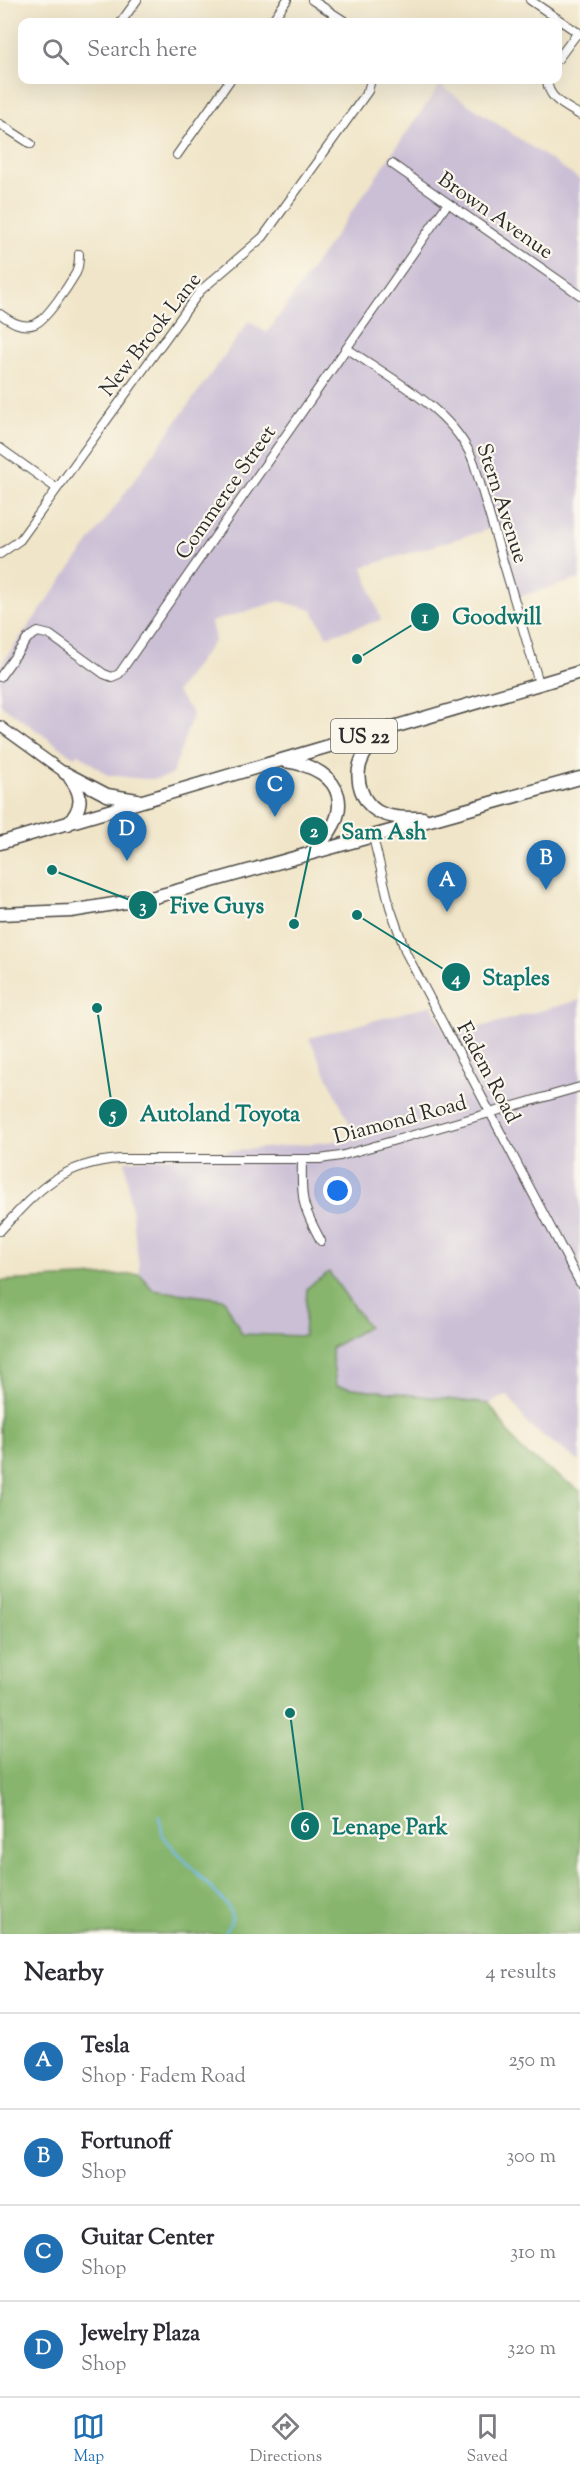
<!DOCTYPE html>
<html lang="en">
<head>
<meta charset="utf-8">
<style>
  body { margin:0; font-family:"Sorts Mill Goudy",serif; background:#f2f2f3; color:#2b2b33 }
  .you { position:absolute; left:338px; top:1191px; width:21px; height:21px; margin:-15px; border:4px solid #fff; border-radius:50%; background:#1a73e8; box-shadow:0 0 0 9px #1a73e833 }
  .badge { display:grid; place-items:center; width:39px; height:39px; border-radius:50%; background:#1f6fb2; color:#fff; font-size:20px; font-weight:700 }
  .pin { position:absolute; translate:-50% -50px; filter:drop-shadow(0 2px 3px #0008) }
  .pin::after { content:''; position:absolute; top:32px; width:21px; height:18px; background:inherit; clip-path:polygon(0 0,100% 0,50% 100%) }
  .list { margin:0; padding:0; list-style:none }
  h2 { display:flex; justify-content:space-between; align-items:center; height:78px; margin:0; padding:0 24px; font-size:26px }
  h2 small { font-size:20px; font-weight:400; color:#7c7c81 }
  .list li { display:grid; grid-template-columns:39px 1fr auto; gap:18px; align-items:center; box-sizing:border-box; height:96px; padding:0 24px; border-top:2px solid #e1e1e2 }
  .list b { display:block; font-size:22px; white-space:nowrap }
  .list p { margin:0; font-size:20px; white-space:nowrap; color:#7c7c81 }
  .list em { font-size:20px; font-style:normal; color:#7c7c81 }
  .icon { flex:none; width:33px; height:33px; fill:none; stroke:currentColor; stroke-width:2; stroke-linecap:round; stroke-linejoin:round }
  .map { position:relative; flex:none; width:580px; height:1934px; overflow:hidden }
  .search { position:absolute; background:#fff; box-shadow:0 6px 24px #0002; left:18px; right:18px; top:18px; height:66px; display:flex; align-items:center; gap:15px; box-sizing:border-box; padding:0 21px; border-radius:12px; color:#7c7c81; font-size:22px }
  .sheet { height:462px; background:#fff }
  nav { display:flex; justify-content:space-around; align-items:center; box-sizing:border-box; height:84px; border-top:2px solid #e1e1e2; background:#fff; font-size:16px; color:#7c7c81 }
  nav a { display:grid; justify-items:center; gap:3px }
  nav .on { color:#1f6fb2 }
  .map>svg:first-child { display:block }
  .industrial { fill:#cbbfd5 }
  .forest { fill:#87b56d; stroke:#59704c; stroke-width:1.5 }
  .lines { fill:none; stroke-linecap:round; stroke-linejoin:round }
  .stream { stroke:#76bbed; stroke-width:2 }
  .minor-casing { stroke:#494743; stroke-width:10 }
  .tertiary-casing { stroke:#494743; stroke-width:12 }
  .trunk-casing { stroke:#494743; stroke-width:15 }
  .minor { stroke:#fff; stroke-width:8 }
  .tertiary { stroke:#fff; stroke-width:9 }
  .trunk { stroke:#fff; stroke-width:12 }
  .labels { text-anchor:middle; stroke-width:4.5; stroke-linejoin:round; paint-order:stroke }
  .shield { fill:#fbf7ec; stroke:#696865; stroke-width:1.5 }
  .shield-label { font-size:20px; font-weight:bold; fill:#2b2b2b }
  .street-label { font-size:21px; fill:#2b2b2b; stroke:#fbf7ec }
  .leader { fill:none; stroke:#0f766e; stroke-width:2 }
  .callout-dot { fill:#0f766e; stroke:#fbf7ec; stroke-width:2 }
  .mark-label { font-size:18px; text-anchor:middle; font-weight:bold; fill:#fff }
  .callout-label { font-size:22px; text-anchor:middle; font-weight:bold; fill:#0f766e; stroke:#fbf7ec; stroke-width:4.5; stroke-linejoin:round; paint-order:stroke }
</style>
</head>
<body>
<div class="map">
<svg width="580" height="1934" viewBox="0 0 580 1934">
  <rect width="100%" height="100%" fill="#fbf7ec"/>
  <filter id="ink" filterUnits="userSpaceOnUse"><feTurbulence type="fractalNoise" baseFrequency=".0167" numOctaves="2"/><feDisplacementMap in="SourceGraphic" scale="12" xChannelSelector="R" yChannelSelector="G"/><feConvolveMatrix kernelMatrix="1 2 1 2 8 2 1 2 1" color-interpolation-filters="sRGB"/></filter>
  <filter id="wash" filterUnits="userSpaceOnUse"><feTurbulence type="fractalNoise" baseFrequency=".008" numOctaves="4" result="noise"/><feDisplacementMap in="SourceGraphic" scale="24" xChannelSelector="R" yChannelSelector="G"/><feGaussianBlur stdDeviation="1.35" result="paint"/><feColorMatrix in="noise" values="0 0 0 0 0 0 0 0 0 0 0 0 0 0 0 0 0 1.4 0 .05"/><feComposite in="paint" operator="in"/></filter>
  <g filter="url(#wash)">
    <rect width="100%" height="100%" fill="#f0e5c8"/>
    <path class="industrial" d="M440 85 580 180V579L514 598 493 528 363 567 381 620 327 636 312 610 280 601 211 622 215 640 176 692 193 714 172 775 157 779H145L107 775 78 753 75 757 71 755 0 704V666L249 321 267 333Z
      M580 1000V1462L529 1426 507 1394 489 1404 335 1386 331 1348 307 1288 304 1336 242 1334 224 1299 153 1290 140 1274 125 1161 357 1139 309 1038 432 1005 447 1036Z"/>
    <path class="forest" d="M329 1272 368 1327 331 1348 336 1386 489 1404 521 1450 580 1491V1934H0V1281L140 1274 153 1290 224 1299 242 1334 304 1336 307 1288Z"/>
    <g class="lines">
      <path class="stream" d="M159 1816 163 1837 226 1904C235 1917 232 1921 225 1934"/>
    </g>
  </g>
  <g filter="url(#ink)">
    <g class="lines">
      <g class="minor-casing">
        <path id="minor" d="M312 0 346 22
          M530 0 580 34
          M121 22 137 0
          M271 22 287 0
          M558 59 578 32
          M81 80H82
          M547 80C548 99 565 106 580 115
          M0 124 31 144
          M177 155 230 80
          M392 164 580 295
          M0 314C10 321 22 329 35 324 47 319 69 285 76 273 79 267 79 260 79 254
          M348 349C392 380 455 410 474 463L539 683
          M0 448 56 488
          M0 554 20 540 200 291 263 237 368 91 371 80
          M0 677 28 638 38 632 50 635 104 674 112 677 119 674 448 203
          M373 837 390 907 406 953 580 1283
          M302 1161C301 1200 302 1206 321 1241
          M0 1231C38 1190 61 1163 120 1159H320L340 1156 580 1087"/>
      </g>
      <g class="tertiary-casing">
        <path id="tertiary" d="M0 726 65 773"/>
      </g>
      <g class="trunk-casing">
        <path id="trunk" d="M387 730C368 745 352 764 361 790 364 799 369 806 377 811 392 819 407 818 423 818
          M285 761C347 769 356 815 310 853
          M65 773 107 795 137 800
          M68 824C82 808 84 796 70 778
          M0 843 580 672
          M0 914 71 911 151 898 580 778"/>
      </g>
      <use href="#minor" class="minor"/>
      <use href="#tertiary" class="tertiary"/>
      <use href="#trunk" class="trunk"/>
    </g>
  </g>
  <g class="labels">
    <rect class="shield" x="331" y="719" width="66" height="34" rx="4.5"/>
    <g class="shield-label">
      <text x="364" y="743">US 22</text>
    </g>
    <g class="street-label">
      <text transform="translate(496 215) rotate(35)" y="7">Brown Avenue</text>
      <text transform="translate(150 334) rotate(-52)" y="7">New Brook Lane</text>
      <text transform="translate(225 492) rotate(-55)" y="7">Commerce Street</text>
      <text transform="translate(503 503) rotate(72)" y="7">Stern Avenue</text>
      <text transform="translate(489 1072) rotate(62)" y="7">Fadem Road</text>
      <text transform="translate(400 1119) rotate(-15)" y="7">Diamond Road</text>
    </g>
  </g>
  <path class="leader" d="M357 659L425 617M294 924L314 831M52 870L143 905M357 915L456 977M97 1008L113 1113M290 1713L305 1826"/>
  <g class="callout-dot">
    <circle cx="357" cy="659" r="6"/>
    <circle cx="294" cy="924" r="6"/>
    <circle cx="52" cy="870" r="6"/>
    <circle cx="357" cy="915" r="6"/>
    <circle cx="97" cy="1008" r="6"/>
    <circle cx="290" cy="1713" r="6"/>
    <circle cx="425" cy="617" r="15"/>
    <circle cx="314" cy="831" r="15"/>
    <circle cx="143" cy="905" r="15"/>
    <circle cx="456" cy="977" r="15"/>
    <circle cx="113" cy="1113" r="15"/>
    <circle cx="305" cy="1826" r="15"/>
  </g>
  <g class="mark-label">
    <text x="425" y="623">1</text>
    <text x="314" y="837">2</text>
    <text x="143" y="912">3</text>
    <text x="456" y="984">4</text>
    <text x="113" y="1120">5</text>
    <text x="305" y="1832">6</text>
  </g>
  <g class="callout-label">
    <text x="497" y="624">Goodwill</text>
    <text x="384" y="839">Sam Ash</text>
    <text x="217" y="913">Five Guys</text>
    <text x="516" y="985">Staples</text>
    <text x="220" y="1121">Autoland Toyota</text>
    <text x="390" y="1834">Lenape Park</text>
  </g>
</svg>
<div class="you"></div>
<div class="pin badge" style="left:447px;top:912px">A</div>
<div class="pin badge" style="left:546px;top:890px">B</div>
<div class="pin badge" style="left:275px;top:817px">C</div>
<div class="pin badge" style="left:127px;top:861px">D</div>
<div class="search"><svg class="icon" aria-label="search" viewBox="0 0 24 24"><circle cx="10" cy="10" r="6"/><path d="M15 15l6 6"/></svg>Search here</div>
</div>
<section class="sheet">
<h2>Nearby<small>4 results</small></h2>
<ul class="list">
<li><span class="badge">A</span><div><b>Tesla</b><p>Shop · Fadem Road</p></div><em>250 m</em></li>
<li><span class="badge">B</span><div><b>Fortunoff</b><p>Shop</p></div><em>300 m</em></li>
<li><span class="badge">C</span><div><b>Guitar Center</b><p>Shop</p></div><em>310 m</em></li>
<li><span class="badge">D</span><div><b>Jewelry Plaza</b><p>Shop</p></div><em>320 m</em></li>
</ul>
</section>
<nav>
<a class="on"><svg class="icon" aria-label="map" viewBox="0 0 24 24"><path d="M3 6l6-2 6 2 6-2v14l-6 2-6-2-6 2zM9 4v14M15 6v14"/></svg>Map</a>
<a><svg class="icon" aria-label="directions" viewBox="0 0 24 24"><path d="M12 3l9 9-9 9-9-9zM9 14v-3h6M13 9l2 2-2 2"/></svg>Directions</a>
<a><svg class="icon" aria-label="saved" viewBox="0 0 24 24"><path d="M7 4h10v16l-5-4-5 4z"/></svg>Saved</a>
</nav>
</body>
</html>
